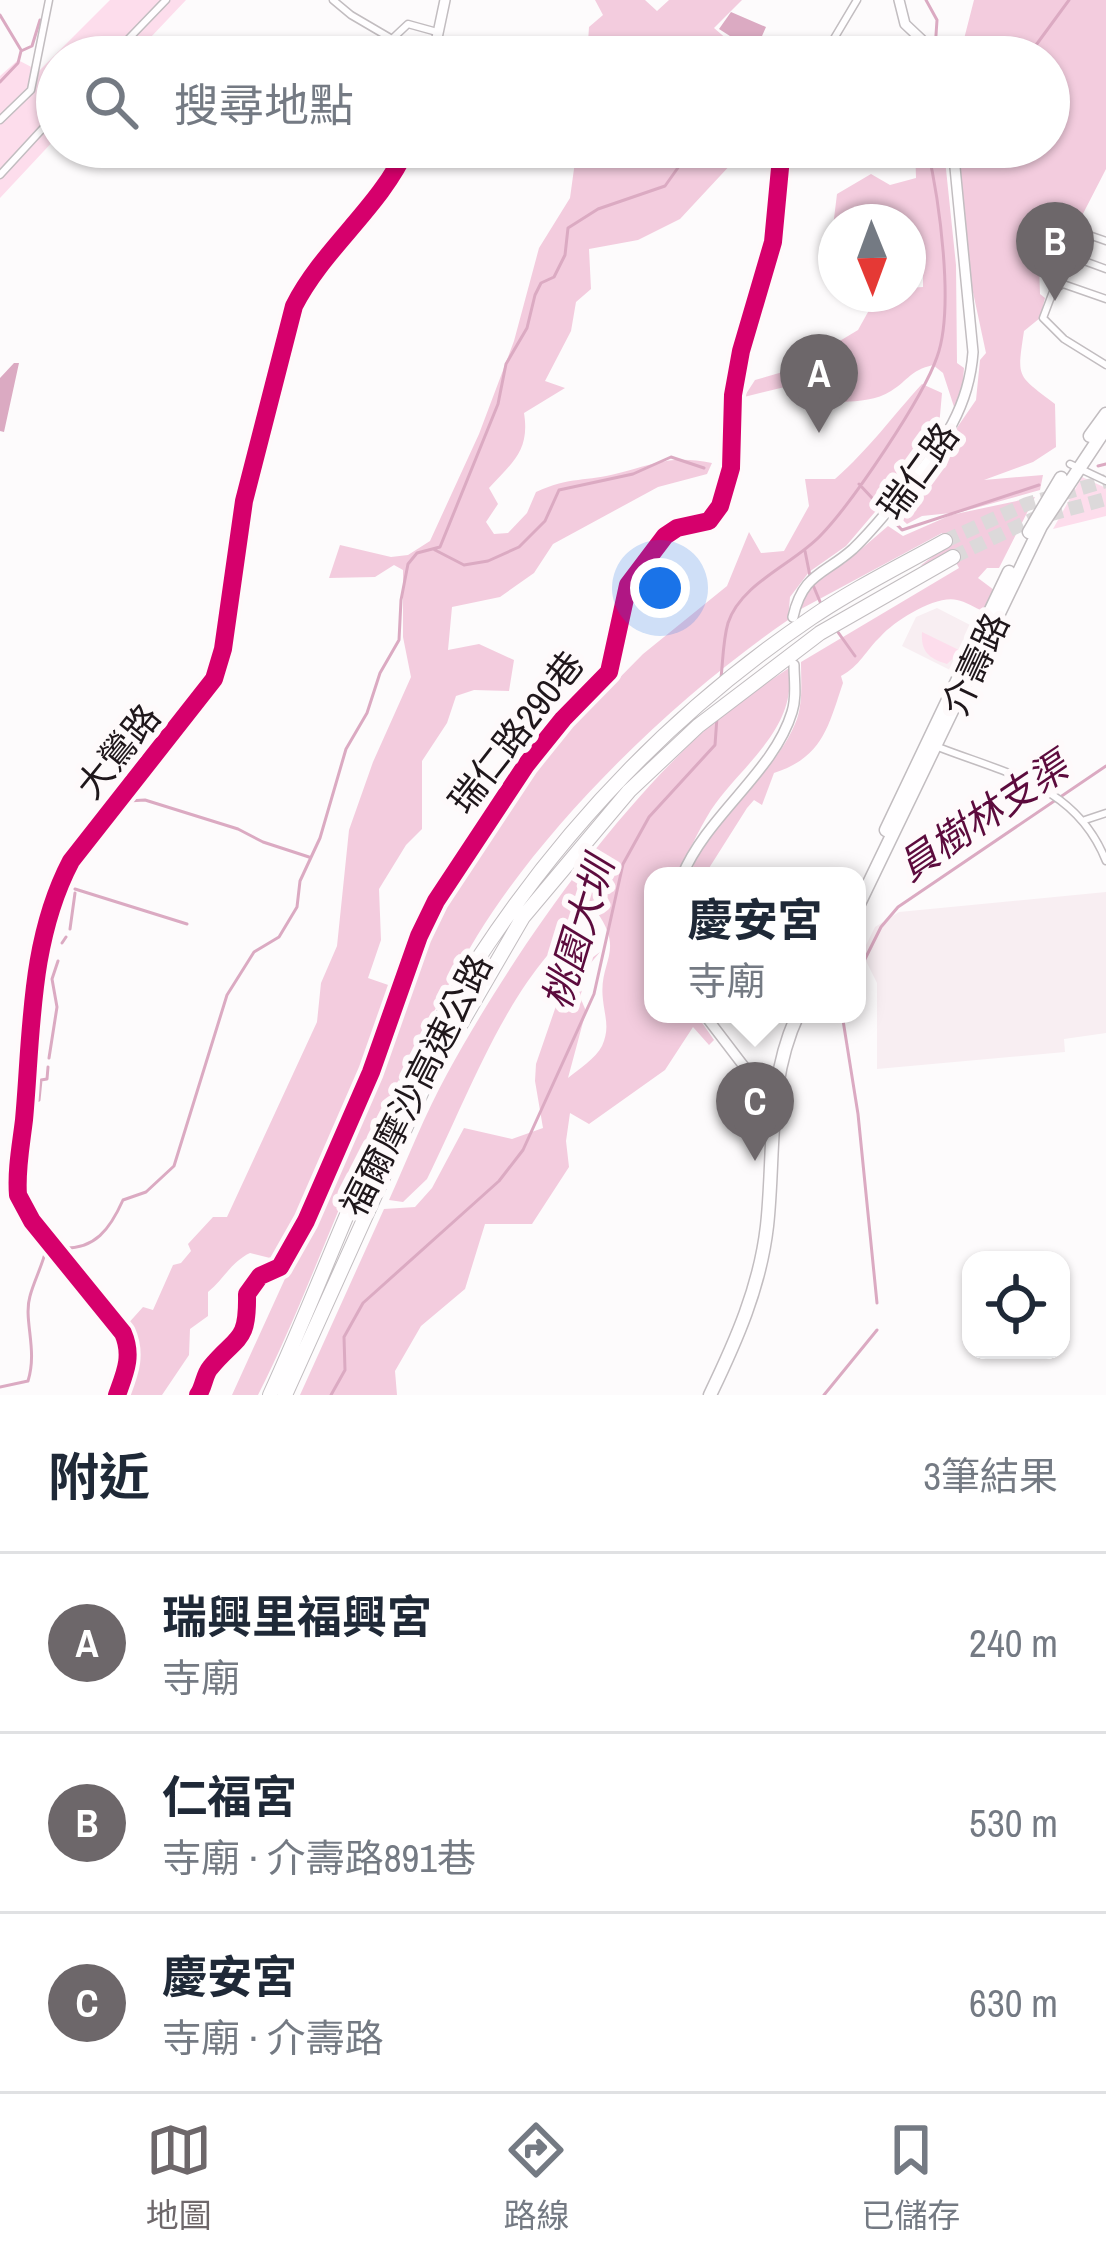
<!DOCTYPE html>
<html lang="zh-TW">
<head>
<meta charset="utf-8">
<style>
  body { margin:0; font-family:"Archivo Narrow","Noto Sans TC",sans-serif; background:#f2f2f3; color:#1f2937 }
  .controls { position:absolute; right:36px; bottom:36px; display:grid; overflow:hidden; border-radius:24px; box-shadow:0 3px 9px #0004 }
  .controls button { width:108px; height:108px; display:grid; place-items:center; padding:0; border:0; border-bottom:3px solid #e0e1e3; background:#fff; color:#1f2937; font:60px sans-serif }
  .compass { position:absolute; left:818px; top:204px; width:108px; height:108px; border-radius:50%; background:#fff; box-shadow:0 3px 9px #0004; rotate:179deg }
  .you { position:absolute; left:660px; top:588px; width:42px; height:42px; margin:-30px; border:9px solid #fff; border-radius:50%; background:#1a73e8; box-shadow:0 0 0 18px #1a73e833 }
  .badge { display:grid; place-items:center; width:78px; height:78px; border-radius:50%; background:#6d676a; color:#fff; font-size:39px; font-weight:700 }
  .pin { position:absolute; translate:-50% -99px; filter:drop-shadow(0 3px 6px #0008) }
  .pin::after { content:''; position:absolute; top:63px; width:42px; height:36px; background:inherit; clip-path:polygon(0 0,100% 0,50% 100%) }
  .popup { position:absolute; left:644px; top:867px; width:222px; height:156px; box-sizing:border-box; display:grid; place-content:center; border-radius:24px; background:#fff; filter:drop-shadow(0 3px 9px #0005); font-size:39px; white-space:nowrap; color:#747a83 }
  .popup b { font-size:45px; color:#1f2937 }
  .popup::after { content:''; position:absolute; left:50%; top:100%; margin-left:-24px; border:24px solid transparent; border-top-color:#fff }
  .list { margin:0; padding:0; list-style:none }
  h2 { display:flex; justify-content:space-between; align-items:center; height:156px; margin:0; padding:0 48px; font-size:51px }
  h2 small { font-size:39px; font-weight:400; color:#747a83 }
  .list li { display:grid; grid-template-columns:78px 1fr auto; gap:36px; align-items:center; box-sizing:border-box; height:180px; padding:0 48px; border-top:3px solid #e0e1e3 }
  .list b { display:block; font-size:45px; white-space:nowrap }
  .list p { margin:0; font-size:39px; white-space:nowrap; color:#747a83 }
  .list em { font-size:39px; font-style:normal; color:#747a83 }
  .icon { flex:none; width:66px; height:66px; fill:none; stroke:currentColor; stroke-width:2; stroke-linecap:round; stroke-linejoin:round }
  .map { position:relative; flex:none; width:1106px; height:1395px; overflow:hidden }
  .search { position:absolute; background:#fff; box-shadow:0 3px 9px #0004; left:36px; right:36px; top:36px; height:132px; display:flex; align-items:center; gap:30px; box-sizing:border-box; padding:0 42px; border-radius:66px; color:#747a83; font-size:45px }
  .sheet { height:696px; background:#fff }
  nav { display:flex; justify-content:space-around; align-items:center; box-sizing:border-box; height:168px; border-top:3px solid #e0e1e3; background:#fff; font-size:33px; color:#747a83 }
  nav a { display:grid; justify-items:center; gap:6px }
  nav .on { color:#6d676a }
  .map>svg:first-child { display:block }
  .built { fill:#f8eef2 }
  .green { fill:#fdddec }
  .forest { fill:#f3ccde }
  .water { fill:#dbaac2 }
  .lines { fill:none; stroke-linecap:round; stroke-linejoin:round }
  .stream { stroke:#dbaac2; stroke-width:3 }
  .highway-tunnel { stroke:#dcd9da; stroke-width:14; stroke-dasharray:14 7; stroke-linecap:butt }
  .street-casing { stroke:#c2bdc0; stroke-width:9 }
  .secondary-casing { stroke:#c2bdc0; stroke-width:12 }
  .primary-casing { stroke:#c2bdc0; stroke-width:15 }
  .highway-casing { stroke:#c2bdc0; stroke-width:16 }
  .street { stroke:#fffeff; stroke-width:6 }
  .secondary { stroke:#fffeff; stroke-width:9 }
  .primary { stroke:#fffeff; stroke-width:12 }
  .highway { stroke:#fffeff; stroke-width:14 }
  .cycleway-casing { stroke:#fefafb; stroke-width:26 }
  .cycleway { stroke:#d6006c; stroke-width:18 }
  .labels { text-anchor:middle; stroke-width:12; stroke-linejoin:round; paint-order:stroke }
  .street-label { font-size:36px; fill:#1f171b; stroke:#fefafb }
  .water-label { font-size:39px; font-style:italic; fill:#5c0b3d; stroke:#fefafb }
</style>
</head>
<body>
<div class="map">
<svg width="1106" height="1395" viewBox="0 0 1106 1395">
  <rect width="100%" height="100%" fill="#fdfbfc"/>
  <path class="built" d="M937 608 978 629 956 673 902 646 916 617Z
    M1106 892V1033L1064 1039 1065 1052 877 1069V983L862 953 875 927 899 912Z"/>
  <path class="green" d="M110 0H186L132 57H57V137L0 198V76L18 60 39 71Z
    M1082 477 1106 488V516L1053 529Z
    M922 632 961 651 947 664C926 658 921 649 922 632Z"/>
  <path class="forest" d="M595 0H645L657 11 669 0H742L714 28 742 52 737 57 710 53 708 57H587L589 27 603 15Z
    M974 0H1106V169L1070 239 1031 238 1039 267 1040 294 1045 298 1040 318 1024 331C1017 379 1016 374 1055 404L1056 447 1033 462 984 480 1043 475 1040 490 961 512 922 516 907 524 897 515 976 400 980 360 986 353 964 250 957 147H983L986 154 992 147H1049V57L993 56 964 39Z
    M577 147H747L680 219 638 240 589 249 591 289 576 302 571 331 545 381 565 388 524 413C530 450 513 462 489 488L498 504 486 522 494 534 508 533 527 513 536 492C571 476 586 482 619 473 657 463 672 455 712 463L707 474 658 487 553 544 534 573 500 597 452 607 448 650 479 644 514 660 509 691 474 690 456 696 447 723 422 761V829L406 845 379 889 381 940 368 978 394 987 391 1008 343 1132 278 1260 250 1253C231 1262 224 1279 208 1292V1316L190 1329 189 1355 162 1395H127C133 1370 134 1351 125 1327L143 1307 153 1310 173 1265 181 1263 191 1251 188 1244 213 1217H227L317 1022 321 983 337 946 349 830 373 762 411 677 403 637V570L394 565 375 577 329 578 340 545 391 557 408 555 430 541 479 434 514 341 539 248 570 198Z
    M915 147 944 150 956 265 957 363 964 368 962 395 956 413 943 373 933 365C909 371 910 379 891 391 877 400 859 401 843 402L829 366 789 386 744 397 755 380 793 369 858 330 878 294H908V288L923 287V263L908 261V222H836V237L832 235 837 194 871 174 890 185 916 178Z
    M922 384 942 393 938 438 846 546 809 572 790 597 788 620C675 698 549 819 477 936 436 1003 401 1075 367 1145 329 1228 299 1314 258 1395H232L376 1079 426 941 494 824 568 730 643 654 727 586 749 532 761 553 784 551 809 506 805 479H835C870 448 891 418 922 384Z
    M1035 497 999 568H987L978 578 994 590 983 611C975 608 965 601 957 600 935 595 895 621 881 636 866 650 860 666 841 676L843 683C828 727 823 757 774 773L762 805 754 800 747 808 704 876H690C708 815 775 778 797 719 803 701 801 680 801 662L959 568 952 555 920 566 948 545 942 533 801 609 800 601 817 575 845 563 888 526 903 536 951 515Z
    M789 668C797 730 742 764 711 810 698 831 688 854 676 876H653V1014H696L714 1040 709 1045 693 1027 665 1070 589 1124 570 1113 566 1141 569 1167 532 1224H485L465 1289 421 1326 395 1371 397 1395H300L384 1209 415 1207 432 1188 464 1128 512 1139 543 1128 535 1081 536 1064 566 977 600 952 589 965 580 997 586 1011 568 1078C578 1070 596 1058 602 1046 610 1028 605 1018 603 1000 598 961 626 952 596 911 513 966 471 1091 427 1179L403 1202 389 1200C408 1158 425 1114 447 1074 515 950 619 801 728 710 747 694 769 682 789 668Z"/>
  <path class="water" d="M731 12 766 27 755 52 719 29Z
    M14 363H19L4 432 0 431V378Z"/>
  <g class="lines">
    <path class="stream" d="M926 0 937 20 935 50
      M0 15 21 50
      M814 57H817
      M1014 57 1028 56 1069 0
      M0 82 18 63 21 51 32 46 40 20
      M1098 466 1106 464
      M859 484 902 530 1039 485
      M435 550 464 565 488 561 519 547 545 521 559 490 633 474 671 457 704 468
      M805 551 810 576
      M813 585 821 604
      M835 628 855 656
      M721 678C723 660 723 640 728 623 741 583 794 564 821 535 852 503 923 398 937 357 955 308 939 198 927 147
      M128 801 145 800 238 829 263 842 309 857
      M75 889 187 924
      M70 929 75 893
      M62 943 66 937
      M857 975 881 927 898 907 1106 766
      M842 1014 858 1114 877 1303
      M49 1058 57 1007 52 979 58 961
      M29 1121 31 1103 39 1100 41 1080 47 1079 48 1067
      M27 1162 28 1130
      M26 1223 46 1250
      M61 1248C95 1250 110 1229 123 1200L146 1192 174 1166 227 995 254 952 279 937 297 907 300 881 320 838 346 749 367 713 380 673 399 640 401 600 408 564 417 553 440 547 498 404 506 364 527 328 535 295 541 283 554 277 565 255 568 228 598 209 665 186 682 162 709 147
      M0 1387 28 1381C38 1349 23 1320 30 1296 34 1281 42 1266 46 1250L52 1249
      M331 1395 345 1370 344 1337 363 1303 499 1181 523 1150 594 994 623 864 649 817 715 745 717 717
      M824 1395 877 1330"/>
    <path class="highway-tunnel" d="M945 541 1027 504 1106 481
      M953 557 1033 519 1106 499"/>
    <g class="street-casing">
      <path id="street" d="M333 0 351 15 392 39 408 24 437 32
        M111 57 166 0
        M823 57 857 0
        M0 120 31 90 49 0
        M0 175 57 113
        M1106 241 1086 234 1076 258 1063 265 1043 318 1064 339 1106 365
        M1076 258 1106 269
        M1056 288 1063 284 1106 299
        M1070 464 1106 481
        M938 747C1007 774 1076 785 1106 861
        M1085 820 1106 813
        M198 1395C204 1387 204 1375 210 1368 237 1335 248 1344 247 1294L260 1276 280 1267 306 1221 371 1072 419 936 436 901 526 765 563 719 609 672 628 585 665 536 677 528 709 521 720 506 731 468 733 395 741 351 773 242 782 147"/>
    </g>
    <g class="secondary-casing">
      <path id="secondary" d="M899 0 905 24 940 57
        M433 57 445 0
        M793 617C803 573 824 575 853 549 874 529 890 508 909 485 943 443 969 408 973 352L953 147
        M682 876C707 815 774 772 792 712 797 697 794 680 794 665
        M704 1014 775 1107
        M117 1395C125 1373 133 1356 123 1333L32 1221 18 1195C16 1170 21 1145 24 1120 32 1032 29 941 71 861L214 679 223 649 244 501 294 306C324 247 381 207 407 147"/>
    </g>
    <g class="primary-casing">
      <path id="primary" d="M1090 436 1106 414
        M1029 532 1061 478
        M886 830 1009 572
        M857 908 1041 526 1106 428
        M710 1395C736 1341 760 1287 767 1226 775 1154 766 1082 798 1014"/>
    </g>
    <g class="highway-casing">
      <path id="highway" d="M270 1395C328 1269 373 1135 443 1015 536 857 659 721 811 618 853 589 900 566 945 541
        M285 1395 422 1091 523 917 629 791 698 726 820 633 953 557"/>
    </g>
    <use href="#street" class="street"/>
    <use href="#secondary" class="secondary"/>
    <use href="#primary" class="primary"/>
    <use href="#highway" class="highway"/>
    <g class="cycleway-casing">
      <path id="cycleway" d="M117 1395C125 1373 133 1356 123 1333L32 1221 18 1195C16 1170 21 1145 24 1120 32 1032 29 941 71 861L214 679 223 649 244 501 294 306C324 247 381 207 407 147
        M198 1395C204 1387 204 1375 210 1368 237 1335 248 1344 247 1294L260 1276 280 1267 306 1221 371 1072 419 936 436 901 526 765 563 719 609 672 628 585 665 536 677 528 709 521 720 506 731 468 733 395 741 351 773 242 782 147"/>
    </g>
    <use href="#cycleway" class="cycleway"/>
  </g>
  <g class="labels">
    <g class="street-label">
      <text transform="translate(918 471) rotate(-54)" y="13">瑞仁路</text>
      <text transform="translate(975 664) rotate(-65)" y="13">介壽路</text>
      <text transform="translate(516 732) rotate(-52)" y="13">瑞仁路290巷</text>
      <text transform="translate(118 751) rotate(-51)" y="13">大鶯路</text>
      <text transform="translate(416 1085) rotate(-63)" y="13">福爾摩沙高速公路</text>
    </g>
    <g class="water-label">
      <text transform="translate(983 816) rotate(-34)" y="14">員樹林支渠</text>
      <text transform="translate(578 933) rotate(-73)" y="14">桃園大圳</text>
    </g>
  </g>
</svg>
<div class="controls">
<button><svg class="icon" aria-label="locate" viewBox="0 0 24 24"><circle cx="12" cy="12" r="6"/><path d="M12 2v4M12 18v4M2 12h4M18 12h4"/></svg></button>
</div>
<svg class="compass" viewBox="-18 -18 36 36"><path d="M0-13l5 13h-10z" fill="#e53935"/><path d="M0 13l5-13h-10z" fill="#747a83"/></svg>
<div class="you"></div>
<div class="pin badge" style="left:819px;top:433px">A</div>
<div class="pin badge" style="left:1055px;top:301px">B</div>
<div class="pin badge" style="left:755px;top:1161px">C</div>
<div class="popup"><b>慶安宮</b>寺廟</div>
<div class="search"><svg class="icon" aria-label="search" viewBox="0 0 24 24"><circle cx="10" cy="10" r="6"/><path d="M15 15l6 6"/></svg>搜尋地點</div>
</div>
<section class="sheet">
<h2>附近<small>3筆結果</small></h2>
<ul class="list">
<li><span class="badge">A</span><div><b>瑞興里福興宮</b><p>寺廟</p></div><em>240 m</em></li>
<li><span class="badge">B</span><div><b>仁福宮</b><p>寺廟 · 介壽路891巷</p></div><em>530 m</em></li>
<li><span class="badge">C</span><div><b>慶安宮</b><p>寺廟 · 介壽路</p></div><em>630 m</em></li>
</ul>
</section>
<nav>
<a class="on"><svg class="icon" aria-label="map" viewBox="0 0 24 24"><path d="M3 6l6-2 6 2 6-2v14l-6 2-6-2-6 2zM9 4v14M15 6v14"/></svg>地圖</a>
<a><svg class="icon" aria-label="directions" viewBox="0 0 24 24"><path d="M12 3l9 9-9 9-9-9zM9 14v-3h6M13 9l2 2-2 2"/></svg>路線</a>
<a><svg class="icon" aria-label="saved" viewBox="0 0 24 24"><path d="M7 4h10v16l-5-4-5 4z"/></svg>已儲存</a>
</nav>
</body>
</html>
